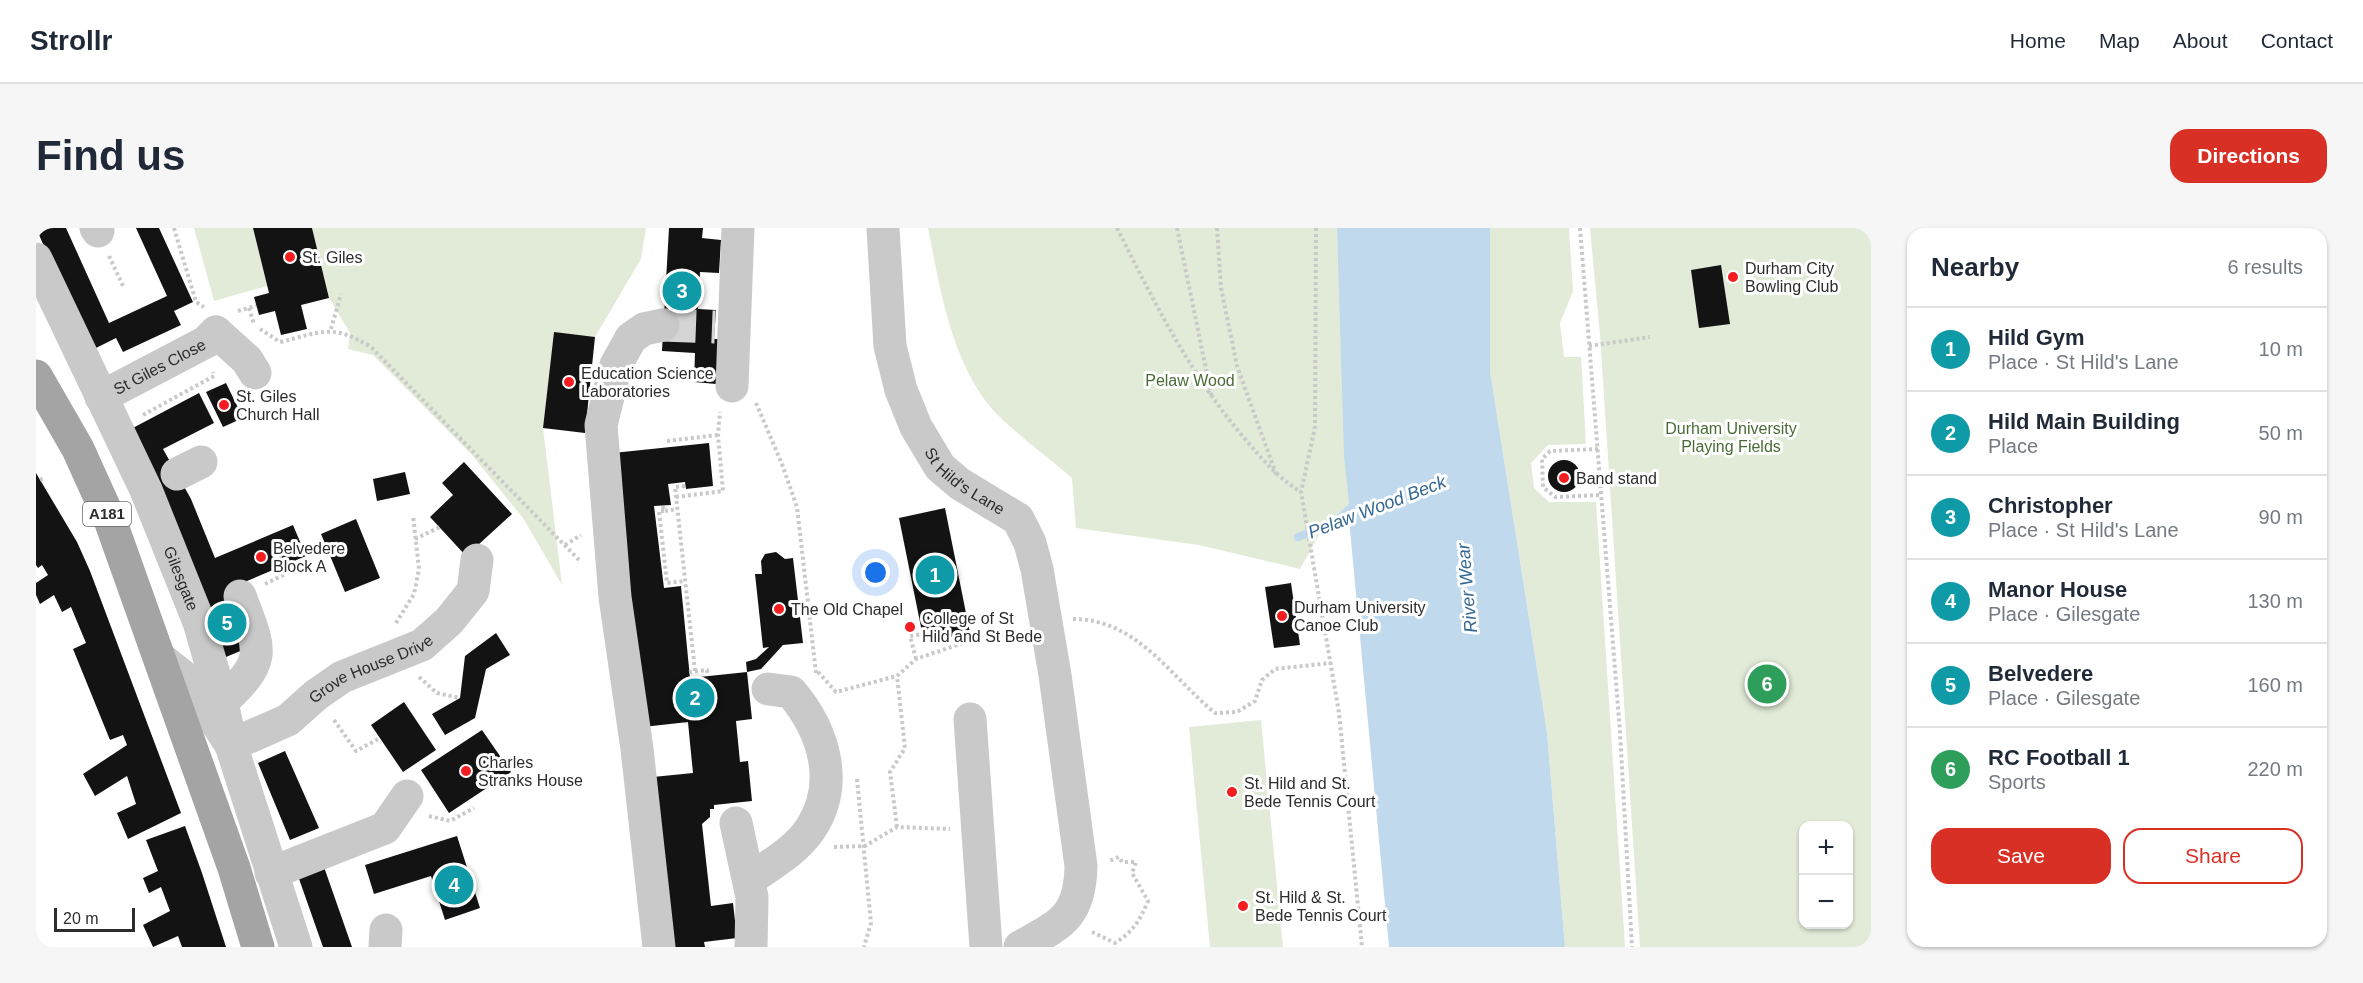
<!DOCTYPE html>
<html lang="en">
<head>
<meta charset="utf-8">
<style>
  body { margin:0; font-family:Helvetica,sans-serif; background:#f6f6f7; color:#1f2937 }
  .controls { position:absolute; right:18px; bottom:18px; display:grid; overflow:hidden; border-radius:12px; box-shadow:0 2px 4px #0004 }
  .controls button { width:54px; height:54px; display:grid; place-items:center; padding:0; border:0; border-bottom:2px solid #e0e1e3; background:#fff; color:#1f2937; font:30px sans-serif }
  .scale { position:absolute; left:18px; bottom:15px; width:81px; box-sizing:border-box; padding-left:6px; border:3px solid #2c2c2c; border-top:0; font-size:16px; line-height:21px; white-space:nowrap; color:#2c2c2c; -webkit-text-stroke:4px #fff; paint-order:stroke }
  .you { position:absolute; left:840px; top:345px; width:21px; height:21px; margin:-15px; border:4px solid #fff; border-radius:50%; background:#1a73e8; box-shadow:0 0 0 9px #1a73e833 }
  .badge { display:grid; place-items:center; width:39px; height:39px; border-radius:50%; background:#d93025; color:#fff; font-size:20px; font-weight:700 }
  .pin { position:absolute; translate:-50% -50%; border:3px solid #fff; box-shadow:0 2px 6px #0006 }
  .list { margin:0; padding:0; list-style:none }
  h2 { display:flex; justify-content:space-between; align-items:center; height:78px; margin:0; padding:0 24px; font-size:26px }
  h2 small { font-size:20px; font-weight:400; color:#747a83 }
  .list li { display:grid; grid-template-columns:39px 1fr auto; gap:18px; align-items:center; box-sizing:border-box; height:84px; padding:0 24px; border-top:2px solid #e0e1e3 }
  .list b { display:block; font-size:22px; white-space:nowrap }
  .list p { margin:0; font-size:20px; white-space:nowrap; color:#747a83 }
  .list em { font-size:20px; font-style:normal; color:#747a83 }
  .actions { display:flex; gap:12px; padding:18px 24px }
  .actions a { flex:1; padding:14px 0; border:2px solid #d93025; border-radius:18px; text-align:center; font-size:21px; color:#d93025 }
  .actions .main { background:#d93025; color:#fff }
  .map { position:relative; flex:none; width:1835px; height:719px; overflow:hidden; border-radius:18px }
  header { display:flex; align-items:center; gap:36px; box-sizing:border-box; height:84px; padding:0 30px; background:#fff; border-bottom:2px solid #e0e1e3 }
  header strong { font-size:28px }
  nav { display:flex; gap:33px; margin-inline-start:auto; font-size:21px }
  .intro { display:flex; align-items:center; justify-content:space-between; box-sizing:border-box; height:144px; padding:0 36px }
  h1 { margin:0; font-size:42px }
  .button { padding:15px 27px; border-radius:18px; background:#d93025; color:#fff; font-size:21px; font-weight:700 }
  main { display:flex; gap:36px; padding:0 36px }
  aside { flex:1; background:#fff; border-radius:18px; box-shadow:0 2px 4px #0004 }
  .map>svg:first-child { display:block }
  .green { fill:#e1ebd7; fill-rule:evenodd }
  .water { fill:#c1d9ed }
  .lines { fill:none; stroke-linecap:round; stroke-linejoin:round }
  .stream { stroke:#c1d9ed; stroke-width:8 }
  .building { fill:#131313 }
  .minor-tunnel { stroke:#d5d5d5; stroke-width:33; stroke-dasharray:33 16; stroke-linecap:butt }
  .path { stroke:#c9c9c9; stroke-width:4; stroke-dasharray:3 3; stroke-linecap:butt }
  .minor { stroke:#c9c9c9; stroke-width:33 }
  .major { stroke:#a4a4a4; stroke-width:33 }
  .poi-dot { fill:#f41d1f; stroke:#fff; stroke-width:2 }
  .labels { text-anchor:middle; stroke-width:6; stroke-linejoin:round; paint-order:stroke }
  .shield { fill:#fff; stroke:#6b6b6b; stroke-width:1.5 }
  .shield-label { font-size:15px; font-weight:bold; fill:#2c2c2c }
  .poi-label { font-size:16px; fill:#2c2c2c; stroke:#fff; text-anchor:start }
  .street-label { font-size:16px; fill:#2c2c2c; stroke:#fff }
  .park-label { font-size:16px; fill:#4b6b36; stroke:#fff }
  .water-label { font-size:18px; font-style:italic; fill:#346894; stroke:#fff }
</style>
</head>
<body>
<header>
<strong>Strollr</strong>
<nav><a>Home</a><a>Map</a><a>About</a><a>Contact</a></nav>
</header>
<div class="intro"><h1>Find us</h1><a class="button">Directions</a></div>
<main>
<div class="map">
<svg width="1835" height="719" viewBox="0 0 1835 719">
  <rect width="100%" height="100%" fill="#fff"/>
  <path class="green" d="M158 0H217L231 58 178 73Z
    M276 0H610L605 31 559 109 518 105 507 200 526 357 487 290 436 227 337 127 312 121 314 105 293 70Z
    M892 0H1301L1313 276 1288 298 1264 341 1163 317 1040 300 1036 250C1012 229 977 204 956 181 915 132 904 61 892 0Z
    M1454 0H1533L1537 63 1524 95 1528 129H1545L1550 216 1512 217 1495 235 1498 260 1513 274H1560L1589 719H1529L1511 504 1454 143Z
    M1554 0H1835V719H1604L1564 107ZM1768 598H1812V696H1768Z
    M1225 492 1247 719H1174L1153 499Z"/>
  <path class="water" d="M1301 0H1454V143L1511 504 1529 719H1353L1313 291 1288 298 1313 276 1308 227Z"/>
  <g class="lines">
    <path class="stream" d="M1262 309 1298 295"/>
  </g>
  <path class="building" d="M0 0H30L73 95 131 68 100 0H123L157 74 138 83 145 97 87 124 80 110 54 123Z
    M217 0H276L293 70 265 77 271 101 245 107 239 83 223 87 218 69 233 65Z
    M633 0H667L666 10 685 12 683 45 664 44 662 81 680 82 678 111H683L680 156 658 154 659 125 626 123Z
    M1685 37 1694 96 1663 100 1655 42Z
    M518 104 559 109 549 205 507 200Z
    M190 155 207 190 187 199 170 164Z
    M163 165 178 195 127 221 155 271 179 330 257 297 270 328 192 361 214 419 190 429 93 202Z
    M673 215 677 258 650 261 649 254 632 256 635 277 618 278 628 360 645 358 654 450 711 444 716 491 700 493 704 534 712 533 716 573 678 577V581H674V589L666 596 675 678 697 675 701 710 668 714 669 719H631L617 549 657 545 654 515 652 494 607 499 577 225Z
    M1512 248a16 16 0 1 1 32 0a16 16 0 1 1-32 0Z
    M428 234 476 286 430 328 394 289 417 267 406 255Z
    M369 244 374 266 341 273 337 251Z
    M0 245 41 314 54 343 145 585 92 611 81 585 100 576 91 548 59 568 47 546 91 517 87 507 74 512 37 421 50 415 35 379 26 384 18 367 4 376 0 367V355L12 347 6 337 2 340 0 337Z
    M909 280 934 405 888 414 863 290Z
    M320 291 344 350 309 364 285 306Z
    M740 324 749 331 757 330 767 415 747 417 725 441 711 444 710 434 720 431 733 419 727 420 719 346H726L725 333 729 326Z
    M1255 355 1264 417 1238 420 1229 359Z
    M460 405 474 427 450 441 439 490 409 507 396 486 424 470 429 428Z
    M368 474 400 522 367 544 335 497Z
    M446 502 475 544 413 585 385 542Z
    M249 523 283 600 254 612 222 535Z
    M149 598 166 645 190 719H146L142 708 117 719 107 697 134 683 125 659 113 665 107 650 122 643 110 612Z
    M421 608 444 680 409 692 395 648 338 666 329 637Z
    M288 639 316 719H287L262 648Z"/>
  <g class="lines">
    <path class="minor-tunnel" d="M627 97 679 99"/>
    <path class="path" d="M138 0 160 74 168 79
      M1081 0C1118 74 1155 148 1209 211 1228 233 1240 248 1265 264
      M1141 0 1176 170
      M1181 0 1185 60 1201 138 1240 246
      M1280 0 1279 199 1265 264 1303 485 1326 719
      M1544 0 1584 504 1596 719
      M73 28 88 60
      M213 80 218 96
      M202 83 220 78
      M224 101 244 114C286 104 296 95 335 119L545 334
      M295 101 305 66
      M1553 118 1614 109
      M720 175 746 236 761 279 780 445
      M107 187 178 148 177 144
      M631 213 682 207
      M1562 221 1514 223 1506 231 1507 259 1519 269 1564 267
      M1543 246H1564
      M4 252 8 250
      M649 258 639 259 659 443
      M640 269 687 263 682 207 684 184
      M627 278 628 283 641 281
      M628 283H623L631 355 649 353
      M379 311 404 299
      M529 317 545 307
      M229 356 268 337
      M1037 391C1101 391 1135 449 1179 485L1201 484 1219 473 1226 452 1239 441 1295 435
      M360 395 378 366 383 341 377 287
      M880 431 874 408 886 406
      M653 444 671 442 672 448
      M782 444 800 464 861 448 880 431 927 415 983 403
      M383 449 401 465 424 470
      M298 492 320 523 344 510
      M821 551 835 695 828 719
      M393 588 414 593 438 580
      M861 599 854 544 869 520 861 448
      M798 619 829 618 861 599 914 601
      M1056 704 1079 715C1097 704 1104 692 1112 673L1096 645 1100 634H1086L1083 629 1073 633"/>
    <g class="minor">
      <path d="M60 0 62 3"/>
      <path id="s1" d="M847 0 854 118 865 162 880 199 904 239 924 256 982 291 994 315 1001 341 1019 447 1045 638C1044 689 1025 696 984 719"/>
      <path id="s2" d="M0 31 110 262 163 394 186 474 195 517 260 719"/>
      <path d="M180 104 211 132 219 145"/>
      <path d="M696 158 702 0"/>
      <path id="s3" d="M65 169 170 114 180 104"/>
      <path d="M141 246 165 234"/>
      <path id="s4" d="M125 431 154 454 195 517 252 492 280 467 306 449 386 417 413 393 437 363 441 332"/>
      <path d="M186 474C232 431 225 424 204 368"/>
      <path d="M934 491 950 719"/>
      <path d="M700 595 716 669 715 719"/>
      <path d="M235 645 349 600 371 568"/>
      <path d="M714 651C734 637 761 622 775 600 804 555 788 503 755 464L732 461"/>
      <path d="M349 719 350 702"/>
      <path d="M623 719 601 521 579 369 565 197 580 137 595 110 608 101 627 97"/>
    </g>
    <path class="major" d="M0 148 42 221 74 292 198 640 222 719"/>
  </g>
  <g class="poi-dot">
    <circle cx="254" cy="29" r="6"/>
    <circle cx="1697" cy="49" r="6"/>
    <circle cx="533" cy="154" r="6"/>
    <circle cx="188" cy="177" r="6"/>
    <circle cx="1528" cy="250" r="6"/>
    <circle cx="225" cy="329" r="6"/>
    <circle cx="743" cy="381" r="6"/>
    <circle cx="1246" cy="388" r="6"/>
    <circle cx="874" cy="399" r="6"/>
    <circle cx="430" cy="543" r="6"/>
    <circle cx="1196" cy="564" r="6"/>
    <circle cx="1207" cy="678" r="6"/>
  </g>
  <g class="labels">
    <rect class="shield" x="47" y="274" width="48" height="24" rx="4.5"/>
    <g class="shield-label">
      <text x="71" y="291">A181</text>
    </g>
    <g class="poi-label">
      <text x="266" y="35">St. Giles</text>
      <text x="1709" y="46">Durham City<tspan x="1709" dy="18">Bowling Club</tspan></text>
      <text x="545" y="151">Education Science<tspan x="545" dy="18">Laboratories</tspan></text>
      <text x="200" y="174">St. Giles<tspan x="200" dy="18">Church Hall</tspan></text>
      <text x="1540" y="256">Band stand</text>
      <text x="237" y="326">Belvedere<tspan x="237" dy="18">Block A</tspan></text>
      <text x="1258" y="385">Durham University<tspan x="1258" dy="18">Canoe Club</tspan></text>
      <text x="755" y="387">The Old Chapel</text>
      <text x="886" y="396">College of St<tspan x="886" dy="18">Hild and St Bede</tspan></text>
      <text x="442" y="540">Charles<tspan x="442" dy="18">Stranks House</tspan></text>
      <text x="1208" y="561">St. Hild and St.<tspan x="1208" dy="18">Bede Tennis Court</tspan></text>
      <text x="1219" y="675">St. Hild &amp; St.<tspan x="1219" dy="18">Bede Tennis Court</tspan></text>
    </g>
    <g class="street-label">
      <text dy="6" stroke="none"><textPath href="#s3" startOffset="66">St Giles Close</textPath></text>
      <text dy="6" stroke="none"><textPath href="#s1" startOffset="278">St Hild's Lane</textPath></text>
      <text dy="6" stroke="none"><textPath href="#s2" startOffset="351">Gilesgate</textPath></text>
      <text dy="6" stroke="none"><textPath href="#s4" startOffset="273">Grove House Drive</textPath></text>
    </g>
    <g class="park-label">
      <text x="1154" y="158">Pelaw Wood</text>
      <text x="1695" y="206">Durham University<tspan x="1695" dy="18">Playing Fields</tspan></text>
    </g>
    <g class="water-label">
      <text transform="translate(1341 279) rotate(-21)" y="6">Pelaw Wood Beck</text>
      <text transform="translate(1431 360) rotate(-95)" y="6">River Wear</text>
    </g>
  </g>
</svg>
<div class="controls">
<button>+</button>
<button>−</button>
</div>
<div class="scale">20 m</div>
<div class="you"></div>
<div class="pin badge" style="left:899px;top:347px;background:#0f9aa8">1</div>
<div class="pin badge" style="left:659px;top:470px;background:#0f9aa8">2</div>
<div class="pin badge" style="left:646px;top:63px;background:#0f9aa8">3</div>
<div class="pin badge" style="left:418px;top:657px;background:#0f9aa8">4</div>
<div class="pin badge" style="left:191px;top:395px;background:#0f9aa8">5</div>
<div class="pin badge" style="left:1731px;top:456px;background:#2e9e5b">6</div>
</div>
<aside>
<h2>Nearby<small>6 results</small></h2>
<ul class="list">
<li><span class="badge" style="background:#0f9aa8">1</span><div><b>Hild Gym</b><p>Place · St Hild's Lane</p></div><em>10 m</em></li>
<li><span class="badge" style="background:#0f9aa8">2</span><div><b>Hild Main Building</b><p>Place</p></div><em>50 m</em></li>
<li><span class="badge" style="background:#0f9aa8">3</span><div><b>Christopher</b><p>Place · St Hild's Lane</p></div><em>90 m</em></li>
<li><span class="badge" style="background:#0f9aa8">4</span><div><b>Manor House</b><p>Place · Gilesgate</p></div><em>130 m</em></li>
<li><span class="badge" style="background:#0f9aa8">5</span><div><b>Belvedere</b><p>Place · Gilesgate</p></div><em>160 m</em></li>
<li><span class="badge" style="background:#2e9e5b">6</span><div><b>RC Football 1</b><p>Sports</p></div><em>220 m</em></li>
</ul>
<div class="actions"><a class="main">Save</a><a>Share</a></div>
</aside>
</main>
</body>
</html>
